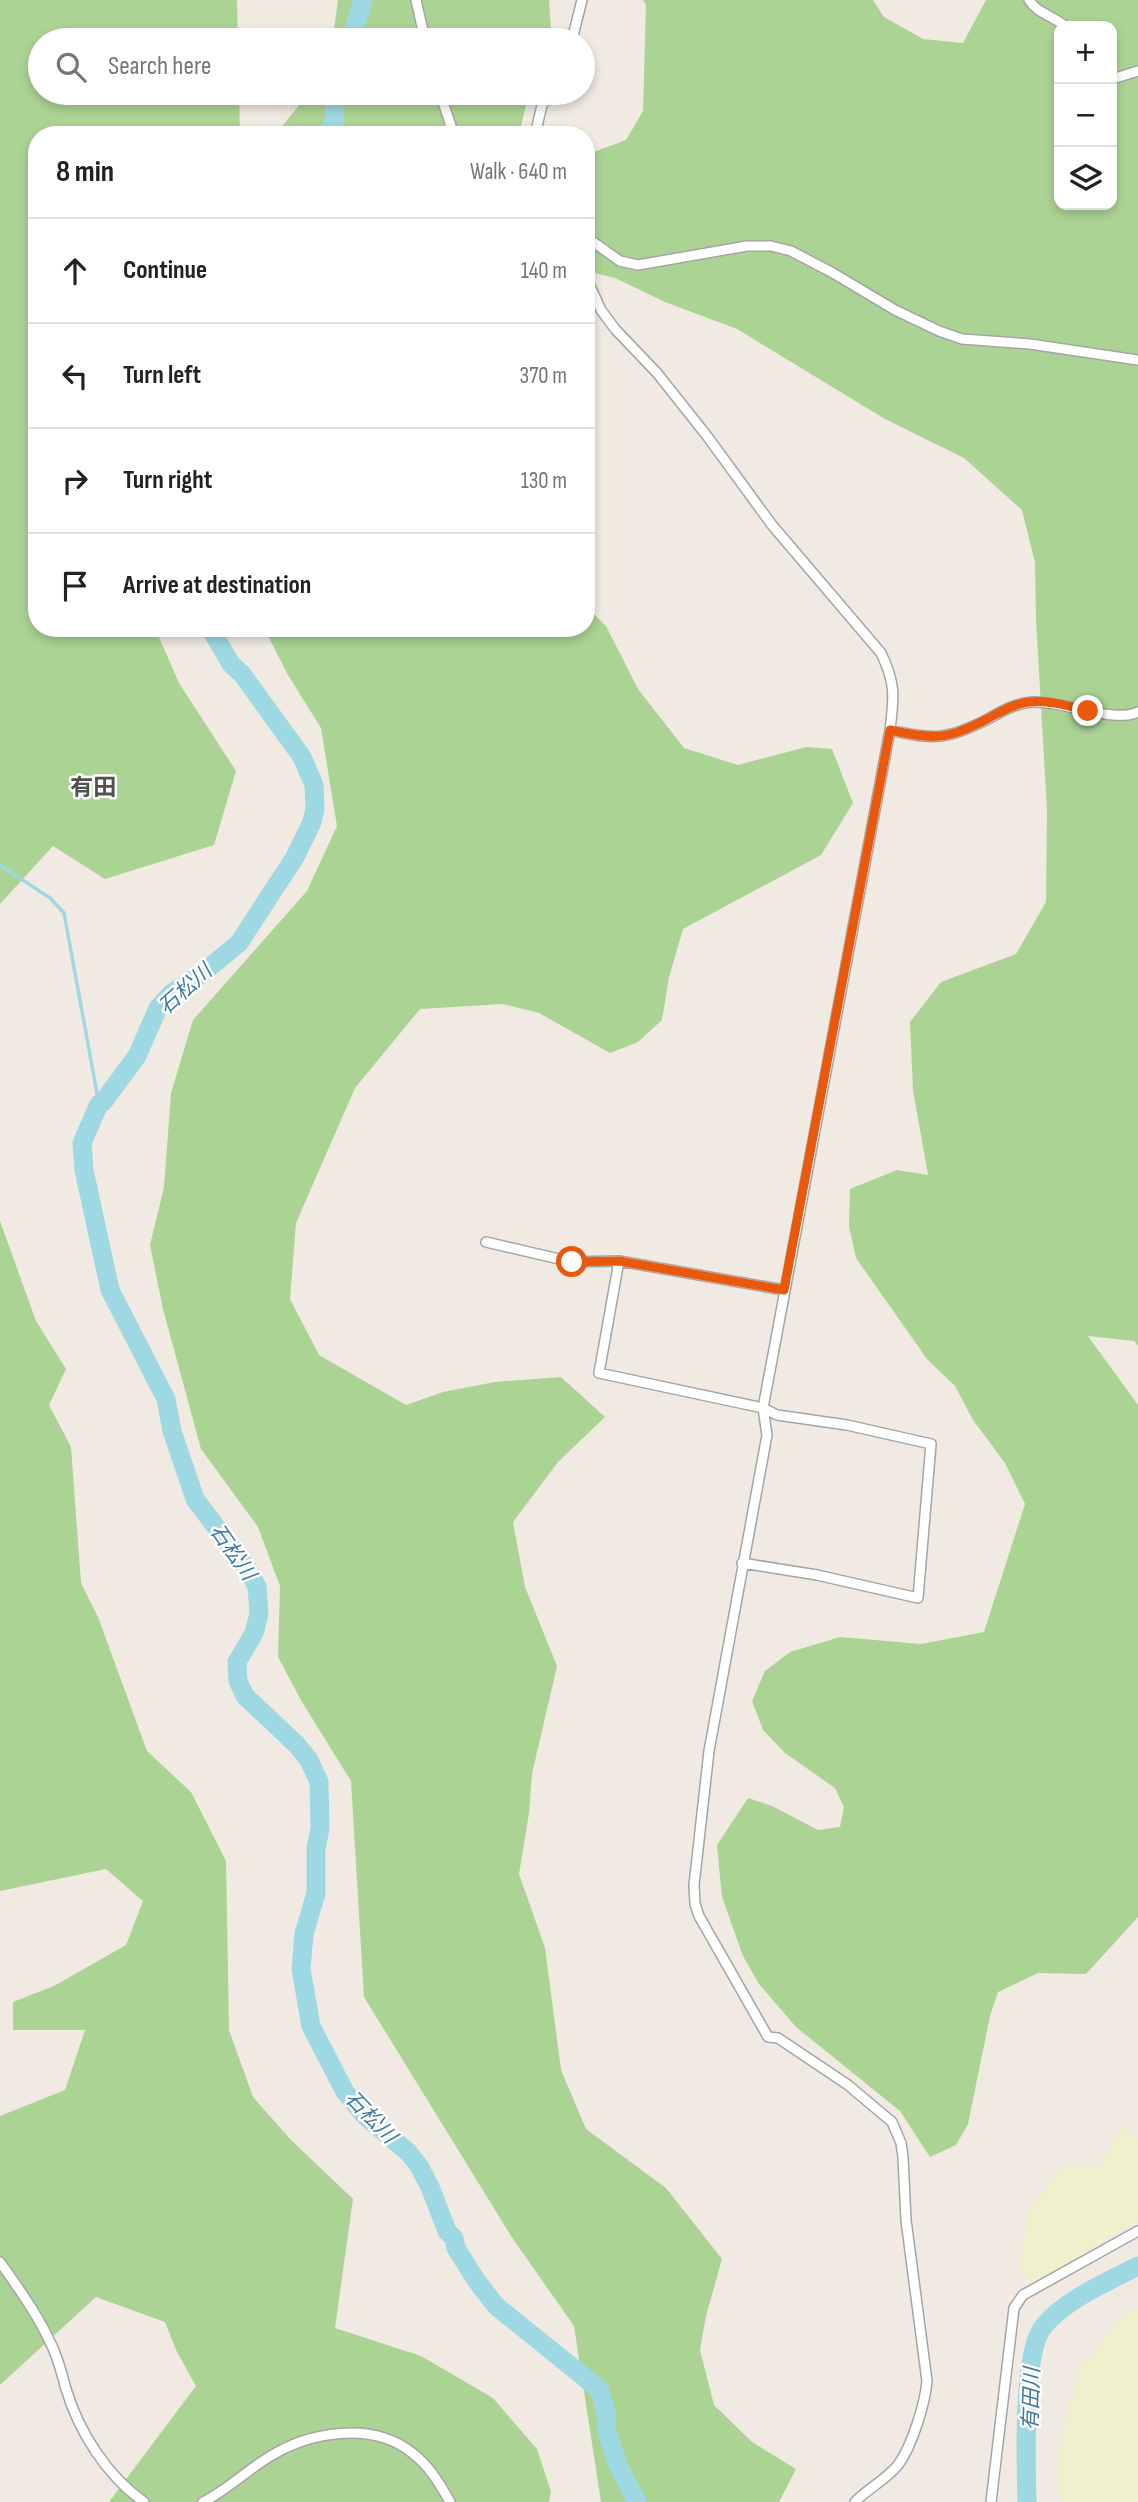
<!DOCTYPE html>
<html lang="en">
<head>
<meta charset="utf-8">
<style>
  body { margin:0; font-family:"Sofia Sans Condensed","Noto Sans JP",sans-serif; background:#f2f2f2; color:#222 }
  .controls { position:absolute; right:21px; top:21px; display:grid; overflow:hidden; border-radius:14px; box-shadow:0 4px 10px #0003 }
  .controls button { width:63px; height:63px; display:grid; place-items:center; padding:0; border:0; border-bottom:2px solid #e0e0e0; background:#fff; color:#222; font:35px sans-serif }
  .stop { position:absolute; width:21px; height:21px; margin:-16px; border:5px solid #ea580c; border-radius:50%; background:#fff }
  .stop.end { background:#ea580c; border-color:#fff; box-shadow:0 2px 7px #0008 }
  .list { margin:0; padding:0; list-style:none }
  h2 { display:flex; justify-content:space-between; align-items:center; height:91px; margin:0; padding:0 28px; font-size:30px }
  h2 small { font-size:23px; font-weight:400; color:#767676 }
  .list li { display:grid; grid-template-columns:46px 1fr auto; gap:21px; align-items:center; box-sizing:border-box; height:105px; padding:0 28px; border-top:2px solid #e0e0e0 }
  .list b { display:block; font-size:26px; white-space:nowrap }
  .list em { font-size:23px; font-style:normal; color:#767676 }
  .icon { flex:none; width:38px; height:38px; fill:none; stroke:currentColor; stroke-width:2; stroke-linecap:round; stroke-linejoin:round }
  .map { position:relative; flex:none; width:1138px; height:2502px; overflow:hidden }
  .search { position:absolute; background:#fff; box-shadow:0 4px 10px #0003; left:28px; top:28px; width:567px; height:77px; display:flex; align-items:center; gap:18px; box-sizing:border-box; padding:0 24px; border-radius:38px; color:#767676; font-size:26px }
  .panel { position:absolute; background:#fff; box-shadow:0 4px 10px #0003; left:28px; top:126px; width:567px; height:511px; border-radius:28px }
  .map>svg:first-child { display:block }
  .farmland { fill:#f0f0cc }
  .forest { fill:#abd393; fill-rule:evenodd }
  .lines { fill:none; stroke-linecap:round; stroke-linejoin:round }
  .stream { stroke:#9ed8e2; stroke-width:3.5 }
  .river { stroke:#9ed8e2; stroke-width:19 }
  .street-casing { stroke:#a5a5a5; stroke-width:12 }
  .street { stroke:#fff; stroke-width:9 }
  .route { stroke:#ea580c; stroke-width:9 }
  .labels { text-anchor:middle; stroke-width:5; stroke-linejoin:round; paint-order:stroke }
  .water-label { font-size:21px; font-style:italic; fill:#3c79a6; stroke:#fff }
  .quarter-label { font-size:23px; font-weight:bold; fill:#515151; stroke:#fff }
</style>
</head>
<body>
<div class="map">
<svg width="1138" height="2502" viewBox="0 0 1138 2502">
  <rect width="100%" height="100%" fill="#f0eae2"/>
  <path class="farmland" d="M1123 2127 1138 2138V2222L1119 2231 1033 2285 1021 2268 1027 2216 1056 2175 1071 2165 1098 2169Z
    M1138 2308V2502H1061L1057 2470 1064 2425 1082 2366 1120 2319Z"/>
  <path class="forest" d="M0 0H237L238 40H40V93H239L240 135H37V628H155L179 683 236 771 214 845 105 879 53 846 0 904Z
    M338 0H549L551 30 547 40H330L334 30Z
    M643 0H873L884 17 923 39 963 43 986 0H1138V1346L1134 1341 1088 1336 1138 1405V1917L1086 1974 1038 1973 998 1992 990 2016 968 2124 956 2145 930 2157 900 2111 796 2027 759 1984 743 1956 722 1897 717 1845 748 1798 772 1806 818 1830 840 1827 844 1807 835 1788 785 1753 763 1730 752 1701 765 1671 790 1652 840 1637 921 1644 984 1632 1025 1504 1005 1463 973 1420 955 1386 927 1359 856 1258 849 1226 850 1189 897 1170 928 1175 913 1090 910 1022 941 982 1016 954 1046 902 1047 811 1036 619 1035 562 1022 510 964 458 885 419 737 329 665 302 615 278 586 271V152L591 153 626 140 643 111 646 5ZM1059 26H1112V205H1059Z
    M309 93H529L520 130 534 135H275Z
    M586 606 606 626 638 689 684 748 738 765 806 747 832 749 853 803 821 855 683 929 669 977 662 1020 638 1042 610 1053 539 1013 503 1004 420 1009 355 1088 296 1223 290 1299 319 1355 406 1405 443 1392 495 1382 561 1377 605 1417 558 1462 513 1522 525 1587 557 1666 532 1774 529 1813 519 1874 545 1948 561 2070 586 2129 666 2188 722 2259 706 2316 700 2350 714 2405 752 2442 796 2469 779 2502H601L574 2326 511 2236 364 1997 351 1781 302 1702 278 1657 280 1586 258 1527 201 1449 163 1309 150 1245 164 1187 171 1093 193 1020 307 891 337 826 321 728 288 675 264 628H586Z
    M0 1221 36 1321 66 1369 49 1405 71 1447 81 1583 98 1617 147 1751 191 1792 226 1861 229 2030 253 2097 291 2140 353 2199 335 2328 421 2356 493 2398 537 2449 551 2492 549 2502H109L196 2386 177 2352 165 2322 96 2297 0 2385V2116L65 2090 85 2030H13V2002L54 1986 126 1945 143 1901 106 1869 0 1891Z"/>
  <g class="lines">
    <path class="stream" d="M0 865 50 898 64 913 99 1104"/>
    <path class="river" d="M351 40 363 0
      M330 135 332 124 334 123 335 93
      M210 628 231 664 242 674 302 757 314 785 315 809 312 822 295 857 239 943 199 976 172 993 158 1008 137 1056 103 1102 99 1104 82 1143 84 1170 110 1290 166 1399 172 1431 195 1499 249 1571 257 1587 259 1614 254 1633 237 1662 238 1681 245 1696 296 1744 309 1760 319 1782 320 1829 316 1848V1893L304 1934 301 1969 311 2026 345 2092 366 2117 408 2152 419 2166 430 2187 447 2231 454 2238 456 2248 476 2280 496 2306 599 2389 606 2411 607 2432 618 2465 637 2502
      M1027 2502C1026 2465 1022 2354 1043 2327 1064 2300 1109 2281 1138 2266"/>
    <g class="street-casing">
      <path id="street" d="M416 0 425 40
        M1029 0C1037 13 1053 16 1065 26
        M572 40 582 0
        M1112 79 1138 71
        M440 93 454 135
        M535 135 542 105 552 93
        M586 237 620 261 638 265 747 246H771L791 251 833 273 895 310 939 331 962 339 1030 344 1138 360
        M586 277 601 310 615 329 657 373 707 436 772 525 881 653C896 684 894 697 890 730L763 1408 767 1435 709 1751 694 1885 695 1904 699 1916 768 2037 778 2038 848 2085 892 2122 901 2143 903 2157 906 2220 927 2381C925 2404 912 2446 898 2465 886 2480 868 2488 855 2502
        M890 730C934 740 947 740 988 719 1002 711 1016 703 1032 702 1062 700 1113 724 1138 712
        M486 1242 572 1262 619 1261 784 1290
        M619 1261 599 1373 763 1408 777 1415 847 1425 931 1444 918 1598 817 1575 742 1563
        M0 2262C19 2289 38 2315 51 2344 58 2358 62 2374 66 2389 79 2432 107 2476 144 2502
        M203 2502C227 2490 246 2471 269 2457 309 2432 371 2421 411 2452 428 2464 440 2484 450 2502
        M991 2502 1014 2308 1023 2295 1138 2231"/>
    </g>
    <use href="#street" class="street"/>
  </g>
  <g class="lines">
    <path class="route" d="M572 1262 619 1261 784 1290 890 730C935 740 948 740 989 718 1002 711 1014 704 1029 702 1049 700 1069 706 1088 711"/>
  </g>
  <g class="labels">
    <g class="water-label">
      <text transform="translate(185 989) rotate(-42)" y="7">石松川</text>
      <text transform="translate(233 1552) rotate(55)" y="7">石松川</text>
      <text transform="translate(371 2117) rotate(46)" y="7">石松川</text>
      <text transform="translate(1031 2399) rotate(-88)" y="7">有田川</text>
    </g>
    <g class="quarter-label">
      <text x="93" y="795">有田</text>
    </g>
  </g>
</svg>
<div class="controls">
<button>+</button>
<button>−</button>
<button><svg class="icon" aria-label="layers" viewBox="0 0 24 24"><path d="M12 4l9 5-9 5-9-5zM3 14l9 5 9-5"/></svg></button>
</div>
<div class="stop" style="left:572px;top:1262px"></div>
<div class="stop end" style="left:1088px;top:711px"></div>
<div class="search"><svg class="icon" aria-label="search" viewBox="0 0 24 24"><circle cx="10" cy="10" r="6"/><path d="M15 15l6 6"/></svg>Search here</div>
<section class="panel">
<h2>8 min<small>Walk · 640 m</small></h2>
<ul class="list">
<li><svg class="icon" aria-label="ahead" viewBox="0 0 24 24"><path d="M12 20V5M6 11l6-6 6 6"/></svg><div><b>Continue</b></div><em>140 m</em></li>
<li><svg class="icon" aria-label="left" viewBox="0 0 24 24"><path d="M17 20v-9H6M10 6l-5 5 5 5"/></svg><div><b>Turn left</b></div><em>370 m</em></li>
<li><svg class="icon" aria-label="right" viewBox="0 0 24 24"><path d="M7 20v-9h11M14 6l5 5-5 5"/></svg><div><b>Turn right</b></div><em>130 m</em></li>
<li><svg class="icon" aria-label="arrive" viewBox="0 0 24 24"><path d="M6 21V4h12l-3 4 3 4H6"/></svg><div><b>Arrive at destination</b></div></li>
</ul>
</section>
</div>
</body>
</html>
